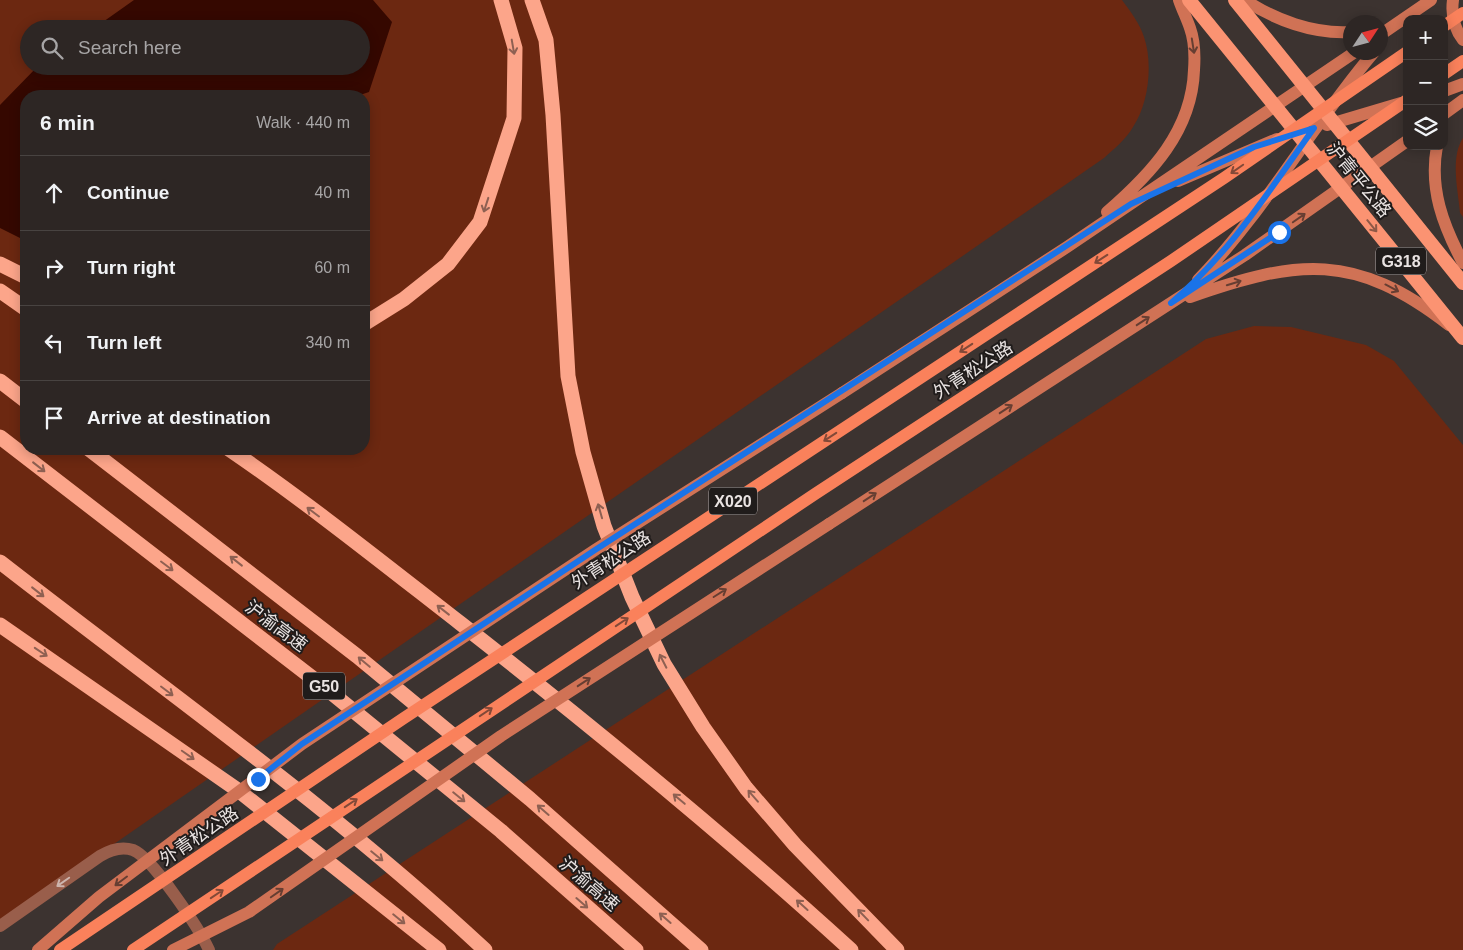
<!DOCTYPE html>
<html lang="en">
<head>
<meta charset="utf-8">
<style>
  body { margin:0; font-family:Helvetica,"Noto Sans SC",sans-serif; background:#393231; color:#f1f3f6 }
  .controls { position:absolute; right:15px; top:15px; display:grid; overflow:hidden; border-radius:10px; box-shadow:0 2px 12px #0003 }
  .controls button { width:45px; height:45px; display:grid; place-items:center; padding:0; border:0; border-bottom:1px solid #484341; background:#2d2624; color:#f1f3f6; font:25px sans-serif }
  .compass { position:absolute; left:1343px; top:15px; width:45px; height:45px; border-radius:50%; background:#2d2624; box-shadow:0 2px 12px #0003; rotate:54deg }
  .stop { position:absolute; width:15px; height:15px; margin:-11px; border:4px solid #1a73e8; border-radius:50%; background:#fff }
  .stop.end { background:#1a73e8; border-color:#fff; box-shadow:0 1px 5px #0008 }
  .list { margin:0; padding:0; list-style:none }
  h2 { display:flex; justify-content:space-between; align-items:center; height:65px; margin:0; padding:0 20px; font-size:21px }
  h2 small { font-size:16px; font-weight:400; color:#a7a5a6 }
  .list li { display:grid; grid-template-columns:32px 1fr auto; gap:15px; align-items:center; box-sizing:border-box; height:75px; padding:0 20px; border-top:1px solid #484341 }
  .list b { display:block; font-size:19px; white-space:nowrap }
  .list em { font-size:16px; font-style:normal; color:#a7a5a6 }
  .icon { flex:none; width:28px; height:28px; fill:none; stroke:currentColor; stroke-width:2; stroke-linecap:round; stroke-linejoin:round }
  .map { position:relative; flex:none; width:1463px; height:950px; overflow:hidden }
  .search { position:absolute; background:#2d2624; box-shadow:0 2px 12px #0003; left:20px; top:20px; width:350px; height:55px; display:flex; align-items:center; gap:12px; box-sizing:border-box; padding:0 18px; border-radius:28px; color:#a7a5a6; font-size:19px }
  .panel { position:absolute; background:#2d2624; box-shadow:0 2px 12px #0003; left:20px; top:90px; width:350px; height:365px; border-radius:20px }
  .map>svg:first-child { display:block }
  .green { fill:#6c2811; fill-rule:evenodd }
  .water { fill:#350800 }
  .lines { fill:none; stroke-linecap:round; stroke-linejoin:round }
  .tertiary { stroke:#995e4b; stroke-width:12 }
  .secondary { stroke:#d07255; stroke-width:12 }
  .primary { stroke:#fa815b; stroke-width:12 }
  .trunk { stroke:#fb9372; stroke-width:14 }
  .motorway { stroke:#fca58a; stroke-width:15 }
  .secondary-bridge { stroke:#d07255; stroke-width:12 }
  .primary-bridge { stroke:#fa815b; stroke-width:12 }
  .oneway { stroke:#663e32 }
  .oneway2 { stroke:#8e6052 }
  .oneway3 { stroke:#824938 }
  .oneway4 { stroke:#8e5846 }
  .oneway5 { stroke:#cdb4ad }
  .route { stroke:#1a73e8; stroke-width:6 }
  .labels { text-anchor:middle; stroke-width:4; stroke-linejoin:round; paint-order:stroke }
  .shield { fill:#201c1b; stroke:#ada7a6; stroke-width:1 }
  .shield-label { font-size:16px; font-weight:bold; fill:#e9e3e2 }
  .street-label { font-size:18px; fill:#e9e3e2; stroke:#201c1b }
</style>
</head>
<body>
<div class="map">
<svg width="1463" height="950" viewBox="0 0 1463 950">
  <rect width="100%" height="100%" fill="#3c3330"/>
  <path class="green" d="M0 0H1122C1130 11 1140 24 1144 37 1153 63 1149 103 1133 127 1126 139 1114 149 1104 158L0 923ZM29 29H361V66H29ZM26 96H364V449H26Z
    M1463 138V217L1460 213C1458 189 1450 158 1463 138Z
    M1254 326 1291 327 1366 345 1394 361 1463 445V950H273L277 944 1206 339Z"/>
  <path class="water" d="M134 0H373L392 22 369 92 357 96H26V241L0 228V105L38 66H361V29H93Z"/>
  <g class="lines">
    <path class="tertiary" d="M0 926 100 856C110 850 121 846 133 850 152 857 200 930 209 950"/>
    <path class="secondary" d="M1245 0C1275 20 1313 34 1350 32
      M1453 0C1451 15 1454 28 1463 40
      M1380 35 1431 0
      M1444 91 1463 84
      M1444 114 1463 100
      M1327 125 1401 103
      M1437 146C1429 189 1443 225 1463 263
      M1178 181 1277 139
      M1107 212C1151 174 1192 131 1194 70 1195 56 1195 42 1190 28 1187 19 1182 9 1179 0
      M1198 280C1265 211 1311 126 1374 52
      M1190 297C1298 259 1355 252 1449 325
      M842 393 1067 247 1355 52
      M829 524 1245 255 1407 141"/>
    <path class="primary" d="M1444 74 1463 61"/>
    <path class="trunk" d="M1189 0 1463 338
      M1235 0 1463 283"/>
    <path class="motorway" d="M532 0 546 40 553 115 568 376 583 452 604 526 632 597 664 664 703 727 746 788 795 845 897 950
      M0 264 26 277
      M0 291 26 309
      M364 324 404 299 448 264 480 222 514 118 515 48 501 0
      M0 381 26 401
      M0 437 328 690 501 831 636 950
      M89 449 357 656 530 799 701 950
      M229 449C308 503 384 564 460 623 594 728 725 835 851 950
      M0 562C163 689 334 809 485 950
      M0 625 239 791 439 950"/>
    <path class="secondary-bridge" d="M38 950 99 897 302 744 595 550 842 393
      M173 950 249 912 501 736 829 524"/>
    <path class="primary-bridge" d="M1444 26 1463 13
      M60 950 404 718 1224 178 1407 52
      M133 950 815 494 1171 261 1407 100"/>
  </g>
  <defs><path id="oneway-shaft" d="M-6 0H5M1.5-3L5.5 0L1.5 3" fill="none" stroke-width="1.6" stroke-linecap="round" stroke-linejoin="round" transform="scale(1.25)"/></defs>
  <g class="oneway">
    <use href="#oneway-shaft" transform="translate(1193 46) rotate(81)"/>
    <use href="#oneway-shaft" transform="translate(1299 218) rotate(-35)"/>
    <use href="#oneway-shaft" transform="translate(1234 283) rotate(-17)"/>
    <use href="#oneway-shaft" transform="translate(1392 288) rotate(28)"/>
    <use href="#oneway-shaft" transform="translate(1143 321) rotate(-33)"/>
    <use href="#oneway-shaft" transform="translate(1006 409) rotate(-33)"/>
    <use href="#oneway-shaft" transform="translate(870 497) rotate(-33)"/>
    <use href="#oneway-shaft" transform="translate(720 593) rotate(-32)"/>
    <use href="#oneway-shaft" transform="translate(584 682) rotate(-33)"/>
    <use href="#oneway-shaft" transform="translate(121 881) rotate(143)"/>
    <use href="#oneway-shaft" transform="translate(277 893) rotate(-35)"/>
  </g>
  <g class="oneway2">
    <use href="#oneway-shaft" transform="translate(513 47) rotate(80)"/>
    <use href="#oneway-shaft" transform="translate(486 205) rotate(108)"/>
    <use href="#oneway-shaft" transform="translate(39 467) rotate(38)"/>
    <use href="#oneway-shaft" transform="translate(600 511) rotate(-106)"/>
    <use href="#oneway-shaft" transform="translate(313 512) rotate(-143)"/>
    <use href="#oneway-shaft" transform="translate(236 561) rotate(-142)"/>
    <use href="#oneway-shaft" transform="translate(167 566) rotate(37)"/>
    <use href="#oneway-shaft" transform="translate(38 592) rotate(38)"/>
    <use href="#oneway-shaft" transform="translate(443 610) rotate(-142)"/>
    <use href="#oneway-shaft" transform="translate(41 652) rotate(34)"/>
    <use href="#oneway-shaft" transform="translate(663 661) rotate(-117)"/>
    <use href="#oneway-shaft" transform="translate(364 662) rotate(-140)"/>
    <use href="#oneway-shaft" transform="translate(167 691) rotate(37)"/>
    <use href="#oneway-shaft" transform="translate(188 755) rotate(35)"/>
    <use href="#oneway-shaft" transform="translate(753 796) rotate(-131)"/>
    <use href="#oneway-shaft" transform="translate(459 797) rotate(39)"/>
    <use href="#oneway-shaft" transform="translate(679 799) rotate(-140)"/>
    <use href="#oneway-shaft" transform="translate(543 810) rotate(-139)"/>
    <use href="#oneway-shaft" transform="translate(377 856) rotate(39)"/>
    <use href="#oneway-shaft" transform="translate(582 903) rotate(41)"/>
    <use href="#oneway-shaft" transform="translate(802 905) rotate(-138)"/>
    <use href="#oneway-shaft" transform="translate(863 915) rotate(-134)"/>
    <use href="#oneway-shaft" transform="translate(665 918) rotate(-139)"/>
    <use href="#oneway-shaft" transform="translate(399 919) rotate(39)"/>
  </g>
  <g class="oneway3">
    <use href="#oneway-shaft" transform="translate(1237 169) rotate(145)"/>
    <use href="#oneway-shaft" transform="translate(1101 259) rotate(147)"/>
    <use href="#oneway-shaft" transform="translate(966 348) rotate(147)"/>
    <use href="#oneway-shaft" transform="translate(830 437) rotate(147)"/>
    <use href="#oneway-shaft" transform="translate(622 622) rotate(-34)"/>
    <use href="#oneway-shaft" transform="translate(486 712) rotate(-34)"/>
    <use href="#oneway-shaft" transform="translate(351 803) rotate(-34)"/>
    <use href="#oneway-shaft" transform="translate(217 894) rotate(-34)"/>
  </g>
  <use class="oneway4" href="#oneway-shaft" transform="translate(1372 226) rotate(51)"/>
  <use class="oneway5" href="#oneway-shaft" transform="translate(63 882) rotate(145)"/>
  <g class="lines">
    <path class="route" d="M258 779 302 744 595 550 1131 204 1254 147 1314 128C1268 192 1232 251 1171 303L1279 232"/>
  </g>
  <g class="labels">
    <g class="shield">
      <rect x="1376" y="247.5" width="50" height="27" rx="4"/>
      <rect x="709" y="487.5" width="48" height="27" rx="4"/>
      <rect x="303" y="672.5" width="42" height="27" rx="4"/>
    </g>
    <g class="shield-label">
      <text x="1401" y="267">G318</text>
      <text x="733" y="507">X020</text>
      <text x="324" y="692">G50</text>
    </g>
    <g class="street-label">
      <text transform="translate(1359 180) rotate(51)" y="6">沪青平公路</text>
      <text transform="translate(973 370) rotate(-33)" y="6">外青松公路</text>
      <text transform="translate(611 560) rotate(-33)" y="6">外青松公路</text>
      <text transform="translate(276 626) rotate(37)" y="6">沪渝高速</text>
      <text transform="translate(199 836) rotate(-34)" y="6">外青松公路</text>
      <text transform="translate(589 884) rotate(41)" y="6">沪渝高速</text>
    </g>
  </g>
</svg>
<div class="controls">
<button>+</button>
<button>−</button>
<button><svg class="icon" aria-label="layers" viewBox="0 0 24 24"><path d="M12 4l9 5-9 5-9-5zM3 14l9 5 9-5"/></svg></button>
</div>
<svg class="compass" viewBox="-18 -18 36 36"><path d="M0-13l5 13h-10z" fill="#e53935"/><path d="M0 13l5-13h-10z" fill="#a7a5a6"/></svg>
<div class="stop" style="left:1279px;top:232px"></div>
<div class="stop end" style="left:258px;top:779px"></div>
<div class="search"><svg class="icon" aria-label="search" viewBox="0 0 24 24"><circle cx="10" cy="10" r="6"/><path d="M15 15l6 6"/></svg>Search here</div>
<section class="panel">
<h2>6 min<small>Walk · 440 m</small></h2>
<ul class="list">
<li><svg class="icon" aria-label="ahead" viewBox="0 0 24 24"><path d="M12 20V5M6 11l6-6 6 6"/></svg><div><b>Continue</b></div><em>40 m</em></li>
<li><svg class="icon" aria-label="right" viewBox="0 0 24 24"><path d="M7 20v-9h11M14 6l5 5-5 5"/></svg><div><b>Turn right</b></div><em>60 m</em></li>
<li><svg class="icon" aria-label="left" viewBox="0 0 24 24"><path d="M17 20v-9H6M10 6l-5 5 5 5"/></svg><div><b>Turn left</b></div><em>340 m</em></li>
<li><svg class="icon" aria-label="arrive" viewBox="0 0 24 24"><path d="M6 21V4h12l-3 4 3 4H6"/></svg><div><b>Arrive at destination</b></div></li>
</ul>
</section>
</div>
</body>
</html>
